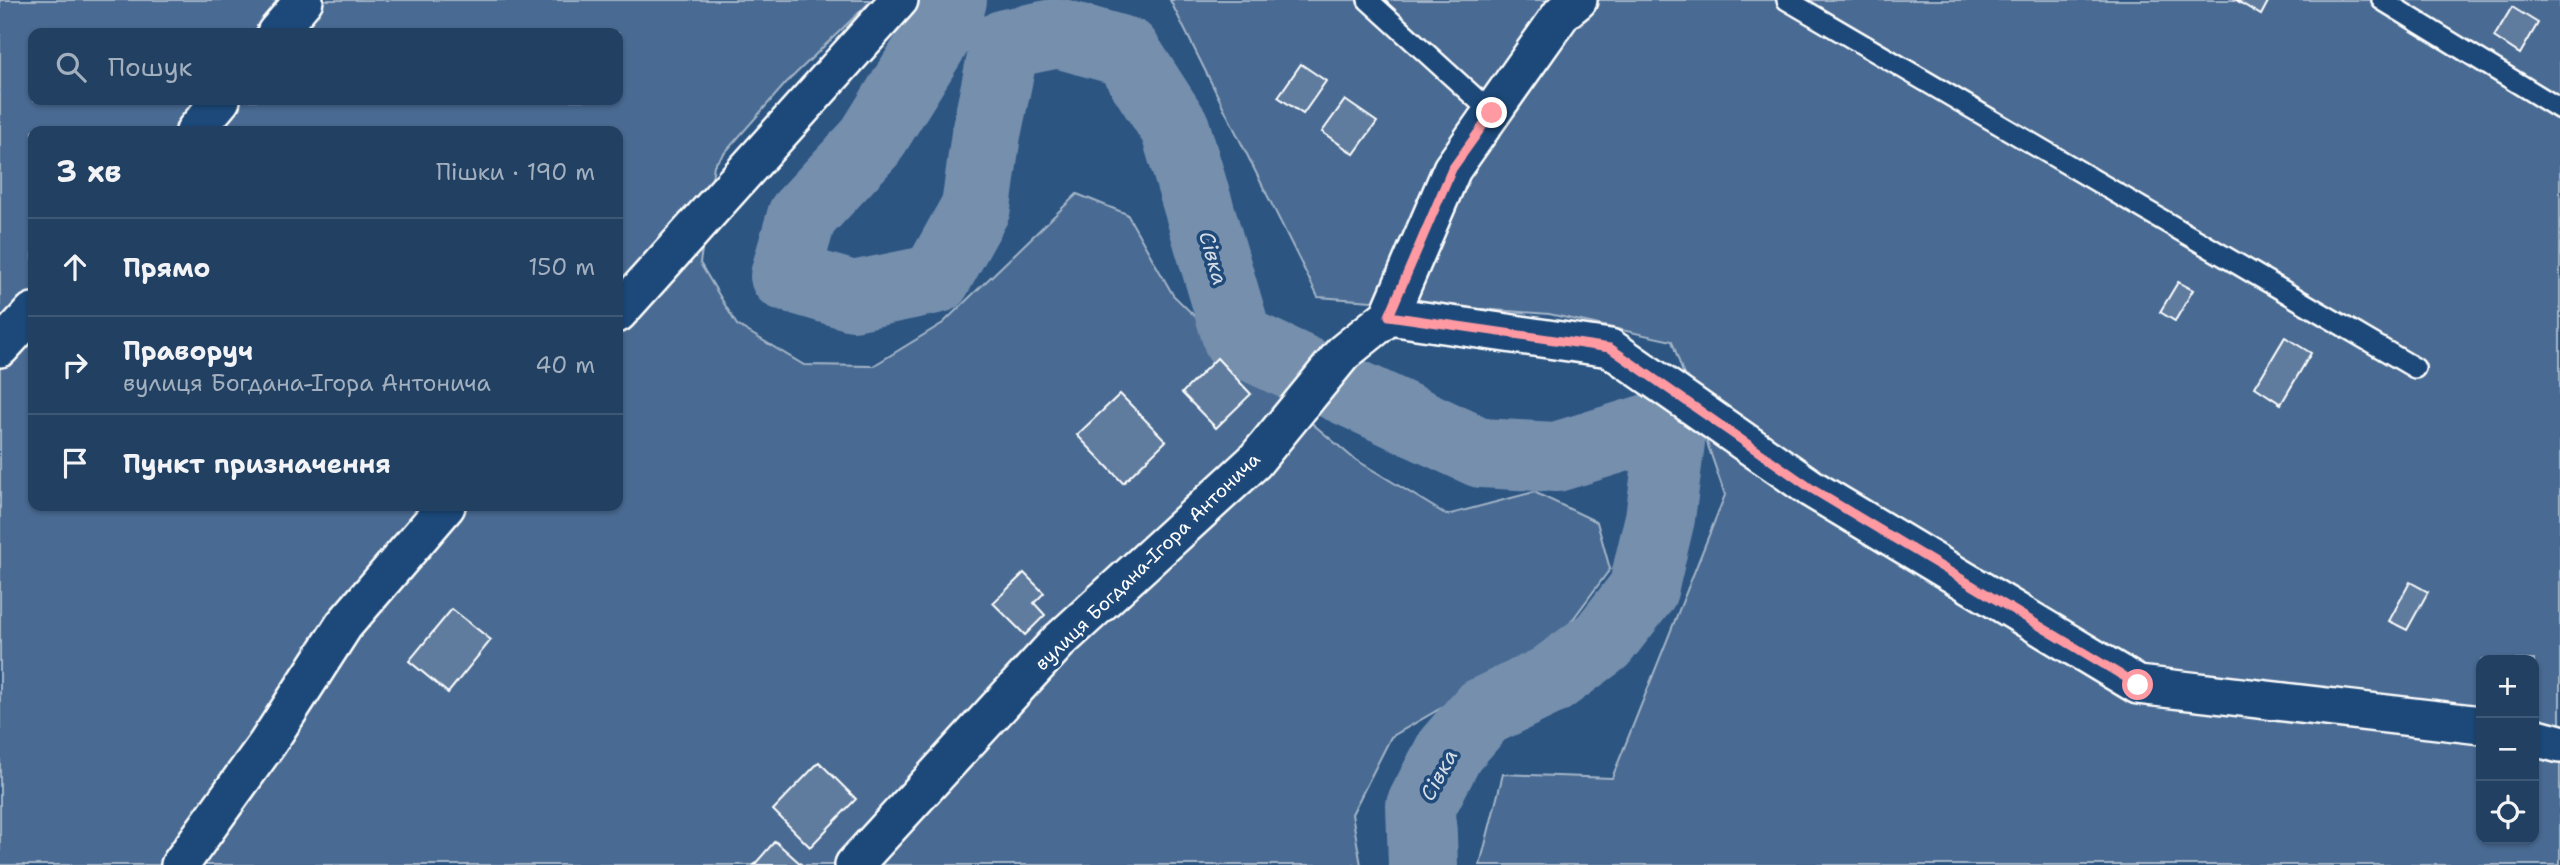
<!DOCTYPE html>
<html lang="uk">
<head>
<meta charset="utf-8">
<style>
  body { margin:0; font-family:"Shantell Sans",sans-serif; background:#294768; color:#f1f3f6 }
  .controls { position:absolute; right:21px; bottom:21px; display:grid; overflow:hidden; border-radius:14px; box-shadow:0 2px 5px #0004 }
  .controls button { width:63px; height:63px; display:grid; place-items:center; padding:0; border:0; border-bottom:2px solid #3e5977; background:#214062; color:#f1f3f6; font:35px sans-serif }
  .stop { position:absolute; width:21px; height:21px; margin:-16px; border:5px solid #ff9aa2; border-radius:50%; background:#fff }
  .stop.end { background:#ff9aa2; border-color:#fff; box-shadow:0 2px 7px #0008 }
  .list { margin:0; padding:0; list-style:none }
  h2 { display:flex; justify-content:space-between; align-items:center; height:91px; margin:0; padding:0 28px; font-size:30px }
  h2 small { font-size:23px; font-weight:400; color:#a2afbe }
  .list li { display:grid; grid-template-columns:46px 1fr auto; gap:21px; align-items:center; box-sizing:border-box; height:98px; padding:0 28px; border-top:2px solid #3e5977 }
  .list b { display:block; font-size:26px; white-space:nowrap }
  .list p { margin:0; font-size:23px; white-space:nowrap; color:#a2afbe }
  .list em { font-size:23px; font-style:normal; color:#a2afbe }
  .icon { flex:none; width:38px; height:38px; fill:none; stroke:currentColor; stroke-width:2; stroke-linecap:round; stroke-linejoin:round }
  .map { position:relative; flex:none; width:2560px; height:865px; overflow:hidden }
  .search { position:absolute; background:#214062; box-shadow:0 2px 5px #0004; left:28px; top:28px; width:595px; height:77px; display:flex; align-items:center; gap:18px; box-sizing:border-box; padding:0 24px; border-radius:14px; color:#a2afbe; font-size:26px }
  .panel { position:absolute; background:#214062; box-shadow:0 2px 5px #0004; left:28px; top:126px; width:595px; height:385px; border-radius:14px }
  .map>svg:first-child { display:block }
  .green { fill:#486b92; stroke:#a4b5c8; stroke-width:2; fill-rule:evenodd }
  .lines { fill:none; stroke-linecap:round; stroke-linejoin:round }
  .river { stroke:#748fad; stroke-width:70 }
  .building { fill:#5e7c9f; stroke:#fff; stroke-width:2 }
  .service-casing { stroke:#fff; stroke-width:24 }
  .minor-casing { stroke:#fff; stroke-width:42 }
  .service { stroke:#1f4a7a; stroke-width:19 }
  .minor { stroke:#1f4a7a; stroke-width:37 }
  .route { stroke:#ff9aa2; stroke-width:9 }
  .labels { text-anchor:middle; stroke-width:7; stroke-linejoin:round; paint-order:stroke }
  .street-label { font-size:19px; fill:#fff; stroke:#1f4a7a }
  .water-label { font-size:21px; font-style:italic; fill:#d5dde6; stroke:#1f4a7a }
</style>
</head>
<body>
<div class="map">
<svg width="2560" height="865" viewBox="0 0 2560 865">
  <rect width="100%" height="100%" fill="#2c5582"/>
  <filter id="ink" filterUnits="userSpaceOnUse"><feTurbulence type="fractalNoise" baseFrequency=".0143" numOctaves="2"/><feDisplacementMap in="SourceGraphic" scale="14" xChannelSelector="R" yChannelSelector="G"/><feConvolveMatrix kernelMatrix="1 2 1 2 8 2 1 2 1" color-interpolation-filters="sRGB"/></filter>
  <g filter="url(#ink)">
    <path class="green" d="M0 0H872L786 83 714 165 700 263 737 325 804 365 873 366 943 323 1077 194 1127 214 1173 295 1256 376 1353 458 1447 515 1534 492 1597 522 1610 569 1556 642 1391 737 1352 814 1361 865H0ZM33 33H618V100H33ZM33 131H618V506H33Z
      M1170 0H2560V865H1480L1503 774 1612 778 1725 495 1672 341 1549 314 1318 297ZM2481 660H2534V839H2481Z"/>
    <g class="lines">
      <path class="river" d="M952 0 947 19 870 143 802 216 785 276 853 296 936 279 976 207 986 134 1005 44 1058 33 1126 52 1175 128 1238 340 1481 453 1556 457 1651 428 1670 442 1660 518 1643 590 1603 641 1550 680 1483 712 1450 750 1421 806 1423 865"/>
    </g>
    <path class="building" d="M2236 0H2269L2261 15Z
      M2512 7 2538 23 2520 54 2494 37Z
      M1301 64 1326 81 1303 114 1278 97Z
      M1345 100 1377 122 1354 154 1322 132Z
      M2178 282 2193 290 2175 321 2160 312Z
      M2285 337 2311 353 2281 404 2255 387Z
      M1217 358 1251 394 1216 428 1182 393Z
      M1120 394 1166 441 1123 483 1077 435Z
      M1024 573 1044 593 1034 603 1045 615 1025 635 993 603Z
      M2410 582 2428 592 2407 630 2389 621Z
      M452 609 491 640 448 693 409 661Z
      M819 762 856 799 810 847 773 810Z
      M775 841 802 865H754Z"/>
    <g class="lines">
      <g class="service-casing">
        <path id="service" d="M1368 0 1492 113
          M1787 0 2415 368
          M2382 0 2560 109"/>
      </g>
      <g class="minor-casing">
        <path id="minor" d="M276 33 304 0
          M195 131 221 100
          M618 313 899 0
          M1389 316 1610 348 1812 489 2138 685 2481 725
          M0 348 33 312
          M2534 737 2560 744
          M180 865 267 744 344 625 446 506
          M854 865 1058 642 1254 462 1343 353 1389 316 1452 169 1562 13 1578 0"/>
      </g>
      <use href="#service" class="service"/>
      <use href="#minor" class="minor"/>
    </g>
  </g>
  <g class="lines" filter="url(#ink)">
    <path class="route" d="M1492 113 1452 169 1389 316 1610 348 1812 489 2138 685"/>
  </g>
  <g class="labels">
    <g class="street-label">
      <text transform="translate(1147 561) rotate(-44)" y="7">вулиця Богдана-Ігора Антонича</text>
    </g>
    <g class="water-label">
      <text transform="translate(1213 258) rotate(74)" y="7">Сівка</text>
      <text transform="translate(1439 775) rotate(-62)" y="7">Сівка</text>
    </g>
  </g>
</svg>
<div class="controls">
<button>+</button>
<button>−</button>
<button><svg class="icon" aria-label="locate" viewBox="0 0 24 24"><circle cx="12" cy="12" r="6"/><path d="M12 2v4M12 18v4M2 12h4M18 12h4"/></svg></button>
</div>
<div class="stop" style="left:2138px;top:685px"></div>
<div class="stop end" style="left:1492px;top:113px"></div>
<div class="search"><svg class="icon" aria-label="search" viewBox="0 0 24 24"><circle cx="10" cy="10" r="6"/><path d="M15 15l6 6"/></svg>Пошук</div>
<section class="panel">
<h2>3 хв<small>Пішки · 190 m</small></h2>
<ul class="list">
<li><svg class="icon" aria-label="ahead" viewBox="0 0 24 24"><path d="M12 20V5M6 11l6-6 6 6"/></svg><div><b>Прямо</b></div><em>150 m</em></li>
<li><svg class="icon" aria-label="right" viewBox="0 0 24 24"><path d="M7 20v-9h11M14 6l5 5-5 5"/></svg><div><b>Праворуч</b><p>вулиця Богдана-Ігора Антонича</p></div><em>40 m</em></li>
<li><svg class="icon" aria-label="arrive" viewBox="0 0 24 24"><path d="M6 21V4h12l-3 4 3 4H6"/></svg><div><b>Пункт призначення</b></div></li>
</ul>
</section>
</div>
</body>
</html>
